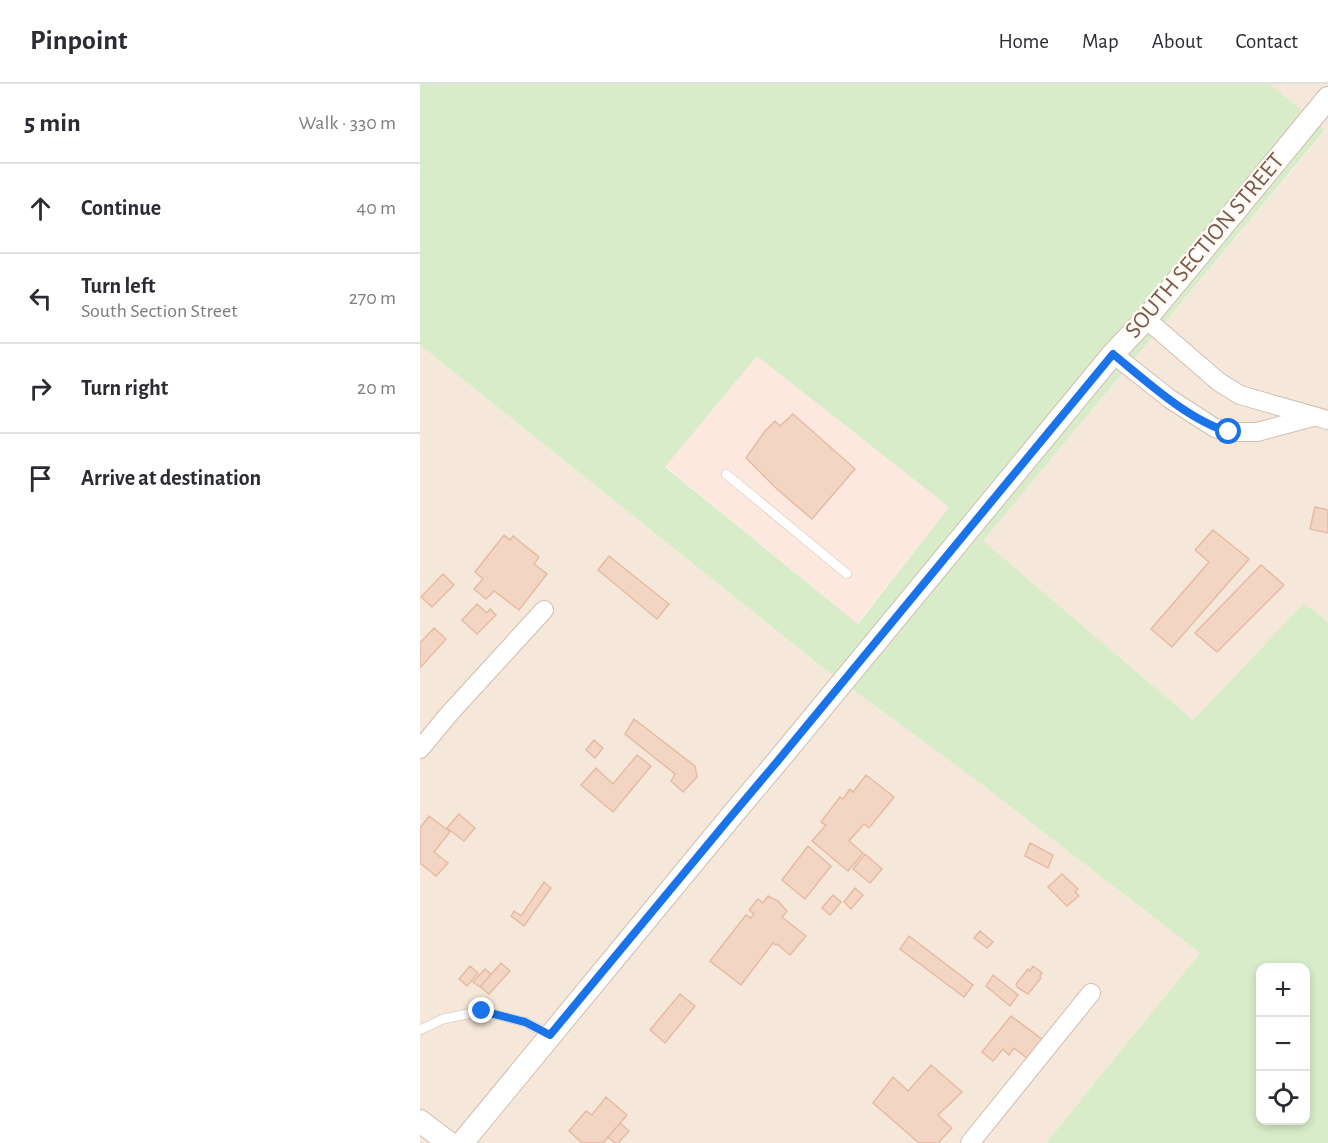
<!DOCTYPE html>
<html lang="en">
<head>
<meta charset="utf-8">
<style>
  body { margin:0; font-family:"Alegreya Sans",sans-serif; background:#f2f2f3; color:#2b2b33 }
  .controls { position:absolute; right:18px; bottom:18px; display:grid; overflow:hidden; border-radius:12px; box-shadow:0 3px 9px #0003 }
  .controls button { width:54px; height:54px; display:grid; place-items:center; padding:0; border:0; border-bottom:2px solid #e1e1e2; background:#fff; color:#2b2b33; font:30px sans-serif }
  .stop { position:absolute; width:18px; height:18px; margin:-14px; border:4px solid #1a73e8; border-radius:50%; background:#fff }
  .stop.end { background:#1a73e8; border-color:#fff; box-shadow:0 2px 6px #0008 }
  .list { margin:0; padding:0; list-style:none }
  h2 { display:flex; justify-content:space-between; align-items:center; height:78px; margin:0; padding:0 24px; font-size:26px }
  h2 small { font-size:20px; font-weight:400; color:#7c7c81 }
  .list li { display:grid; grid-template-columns:39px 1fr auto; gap:18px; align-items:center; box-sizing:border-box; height:90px; padding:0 24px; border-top:2px solid #e1e1e2 }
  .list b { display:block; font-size:22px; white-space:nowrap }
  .list p { margin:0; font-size:20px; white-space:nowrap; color:#7c7c81 }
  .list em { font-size:20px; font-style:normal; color:#7c7c81 }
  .icon { flex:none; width:33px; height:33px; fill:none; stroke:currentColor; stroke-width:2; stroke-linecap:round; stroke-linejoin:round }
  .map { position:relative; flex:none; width:908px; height:1059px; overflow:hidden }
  header { display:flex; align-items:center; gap:36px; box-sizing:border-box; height:84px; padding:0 30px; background:#fff; border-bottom:2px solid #e1e1e2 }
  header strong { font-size:28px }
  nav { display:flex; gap:33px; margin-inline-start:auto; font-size:21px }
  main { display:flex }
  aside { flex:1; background:#fff }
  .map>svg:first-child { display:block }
  .residential { fill:#f5e8da }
  .commercial { fill:#fde8e0 }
  .green { fill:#d8ecc9; fill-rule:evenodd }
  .building { fill:#f3d5c3; stroke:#e6bba3; stroke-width:1.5 }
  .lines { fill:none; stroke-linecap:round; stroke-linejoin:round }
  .service-casing { stroke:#d1beb0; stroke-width:10 }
  .minor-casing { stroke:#d1beb0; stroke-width:20 }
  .tertiary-casing { stroke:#d1beb0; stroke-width:24 }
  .service { stroke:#fff; stroke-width:9 }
  .minor { stroke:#fff; stroke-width:18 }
  .tertiary { stroke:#fff; stroke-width:22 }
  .route { stroke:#1a73e8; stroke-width:8 }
  .labels { text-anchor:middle; stroke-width:5; stroke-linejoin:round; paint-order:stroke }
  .street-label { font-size:24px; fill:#7a5c4d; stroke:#fffaf3 }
</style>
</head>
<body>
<header>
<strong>Pinpoint</strong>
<nav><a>Home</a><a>Map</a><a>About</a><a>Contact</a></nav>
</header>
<main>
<aside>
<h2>5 min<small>Walk · 330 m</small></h2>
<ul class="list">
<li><svg class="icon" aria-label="ahead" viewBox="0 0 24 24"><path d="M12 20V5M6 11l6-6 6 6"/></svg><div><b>Continue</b></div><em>40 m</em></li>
<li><svg class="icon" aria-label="left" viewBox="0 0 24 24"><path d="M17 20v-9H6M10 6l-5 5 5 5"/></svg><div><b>Turn left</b><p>South Section Street</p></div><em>270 m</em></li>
<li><svg class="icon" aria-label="right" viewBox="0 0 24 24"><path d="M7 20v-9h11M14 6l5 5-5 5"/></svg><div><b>Turn right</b></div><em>20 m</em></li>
<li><svg class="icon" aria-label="arrive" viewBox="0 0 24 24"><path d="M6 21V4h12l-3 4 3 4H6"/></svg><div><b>Arrive at destination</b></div></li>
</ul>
</aside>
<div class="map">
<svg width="908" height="1059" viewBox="0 0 908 1059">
  <rect width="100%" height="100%" fill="#fdf6ec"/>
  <path class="residential" d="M850 0H908V538L884 519 773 636 562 458 905 47Z
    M0 261 402 583 556 696 780 869 626 1059H0Z"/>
  <path class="commercial" d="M337 272 529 423 437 540 245 382Z"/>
  <path class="green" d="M0 0H850L905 46 563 457 773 636 884 519 908 538V1059H626L780 869 556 696 402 583 0 261ZM337 272 529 423 438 540 245 383ZM840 884H886V1036H840Z"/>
  <path class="building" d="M373 330 435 385 392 435 358 406 326 374 345 347 355 337 360 342Z
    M895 423 908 426V449L890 445Z
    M793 446 829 475 752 563 731 545 789 478 775 466Z
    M84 451 90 456 93 452 119 473 114 480 127 490 99 526 74 507 66 515 54 505 63 495 55 488Z
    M189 472 249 520 237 535 178 486Z
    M841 481 864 501 797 568 775 549Z
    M23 490 34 501 12 523 1 513Z
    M57 520 67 529 70 525 76 531 57 550 42 536Z
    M14 544 26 555 0 584V559Z
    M214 635 275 682 277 693 263 708 251 697 255 690 205 650Z
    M174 656 183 664 175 674 166 666Z
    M217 671 231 682 193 728 161 701 176 684 193 700Z
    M446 691 474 713 449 744 444 740 429 757 443 769 428 787 392 757 406 741 401 738 420 713 423 715 430 705 433 708Z
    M39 730 55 744 44 757 27 744Z
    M9 732 30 748 14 768 28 779 16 792 0 779V744Z
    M610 759 633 771 628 784 605 772Z
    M388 762 411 782 385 815 362 796Z
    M445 770 462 785 450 799 433 785Z
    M642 790 658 805 655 808 659 812 647 822 628 803Z
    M124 798 131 804 104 842 91 832 94 827 101 832Z
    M435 804 443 811 431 825 424 818Z
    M413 811 421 818 410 831 402 824Z
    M348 812 358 817 367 827 362 833 386 852 370 871 357 860 356 861 353 859 321 901 290 877 326 831 331 834 334 830 329 826 338 815 343 819Z
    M560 847 573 858 567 864 554 854Z
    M489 852 553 901 544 913 480 865Z
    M81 879 90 887 69 910 60 903Z
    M50 882 58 889 47 902 39 895Z
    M613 882 622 889 620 892 621 894 608 910 598 904 596 900 608 885 610 887Z
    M65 885 71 890 60 903 53 898Z
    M573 891 598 911 590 922 566 902Z
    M260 910 275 922 245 959 230 946Z
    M591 932 623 956 608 975 594 964 589 971 583 965 573 977 562 968Z
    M511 981 542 1008 518 1031 532 1044 518 1059H499L453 1019 473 993 488 1007Z
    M186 1013 207 1031 183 1059H162L149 1047 166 1027 172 1031Z
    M200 1039 209 1047 198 1059H195L188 1053Z"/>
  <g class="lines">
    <g class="service-casing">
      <path id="service" d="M306 390 427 490
        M0 946 23 935 62 927 105 938 130 951"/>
    </g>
    <g class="minor-casing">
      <path id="minor" d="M726 235 799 298 820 311 908 336
        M693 270 750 315 795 344 809 348H837L893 333
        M0 665 29 630 124 526
        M550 1059 671 909"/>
    </g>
    <g class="tertiary-casing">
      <path id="tertiary" d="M0 1037 29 1059
        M42 1059 313 730 356 679 693 270 726 235 908 14"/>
    </g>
    <use href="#service" class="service"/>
    <use href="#minor" class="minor"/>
    <use href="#tertiary" class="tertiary"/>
  </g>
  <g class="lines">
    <path class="route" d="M62 927 105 938 130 951 313 730 356 679 693 270C726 297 768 336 809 348"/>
  </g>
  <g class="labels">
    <g class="street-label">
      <text transform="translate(784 161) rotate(-50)" y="8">SOUTH SECTION STREET</text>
    </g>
  </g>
</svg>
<div class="controls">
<button>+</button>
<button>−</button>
<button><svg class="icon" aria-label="locate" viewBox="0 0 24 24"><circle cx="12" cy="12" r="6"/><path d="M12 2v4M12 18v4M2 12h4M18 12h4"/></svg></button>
</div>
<div class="stop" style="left:809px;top:348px"></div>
<div class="stop end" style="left:62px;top:927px"></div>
</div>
</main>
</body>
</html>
